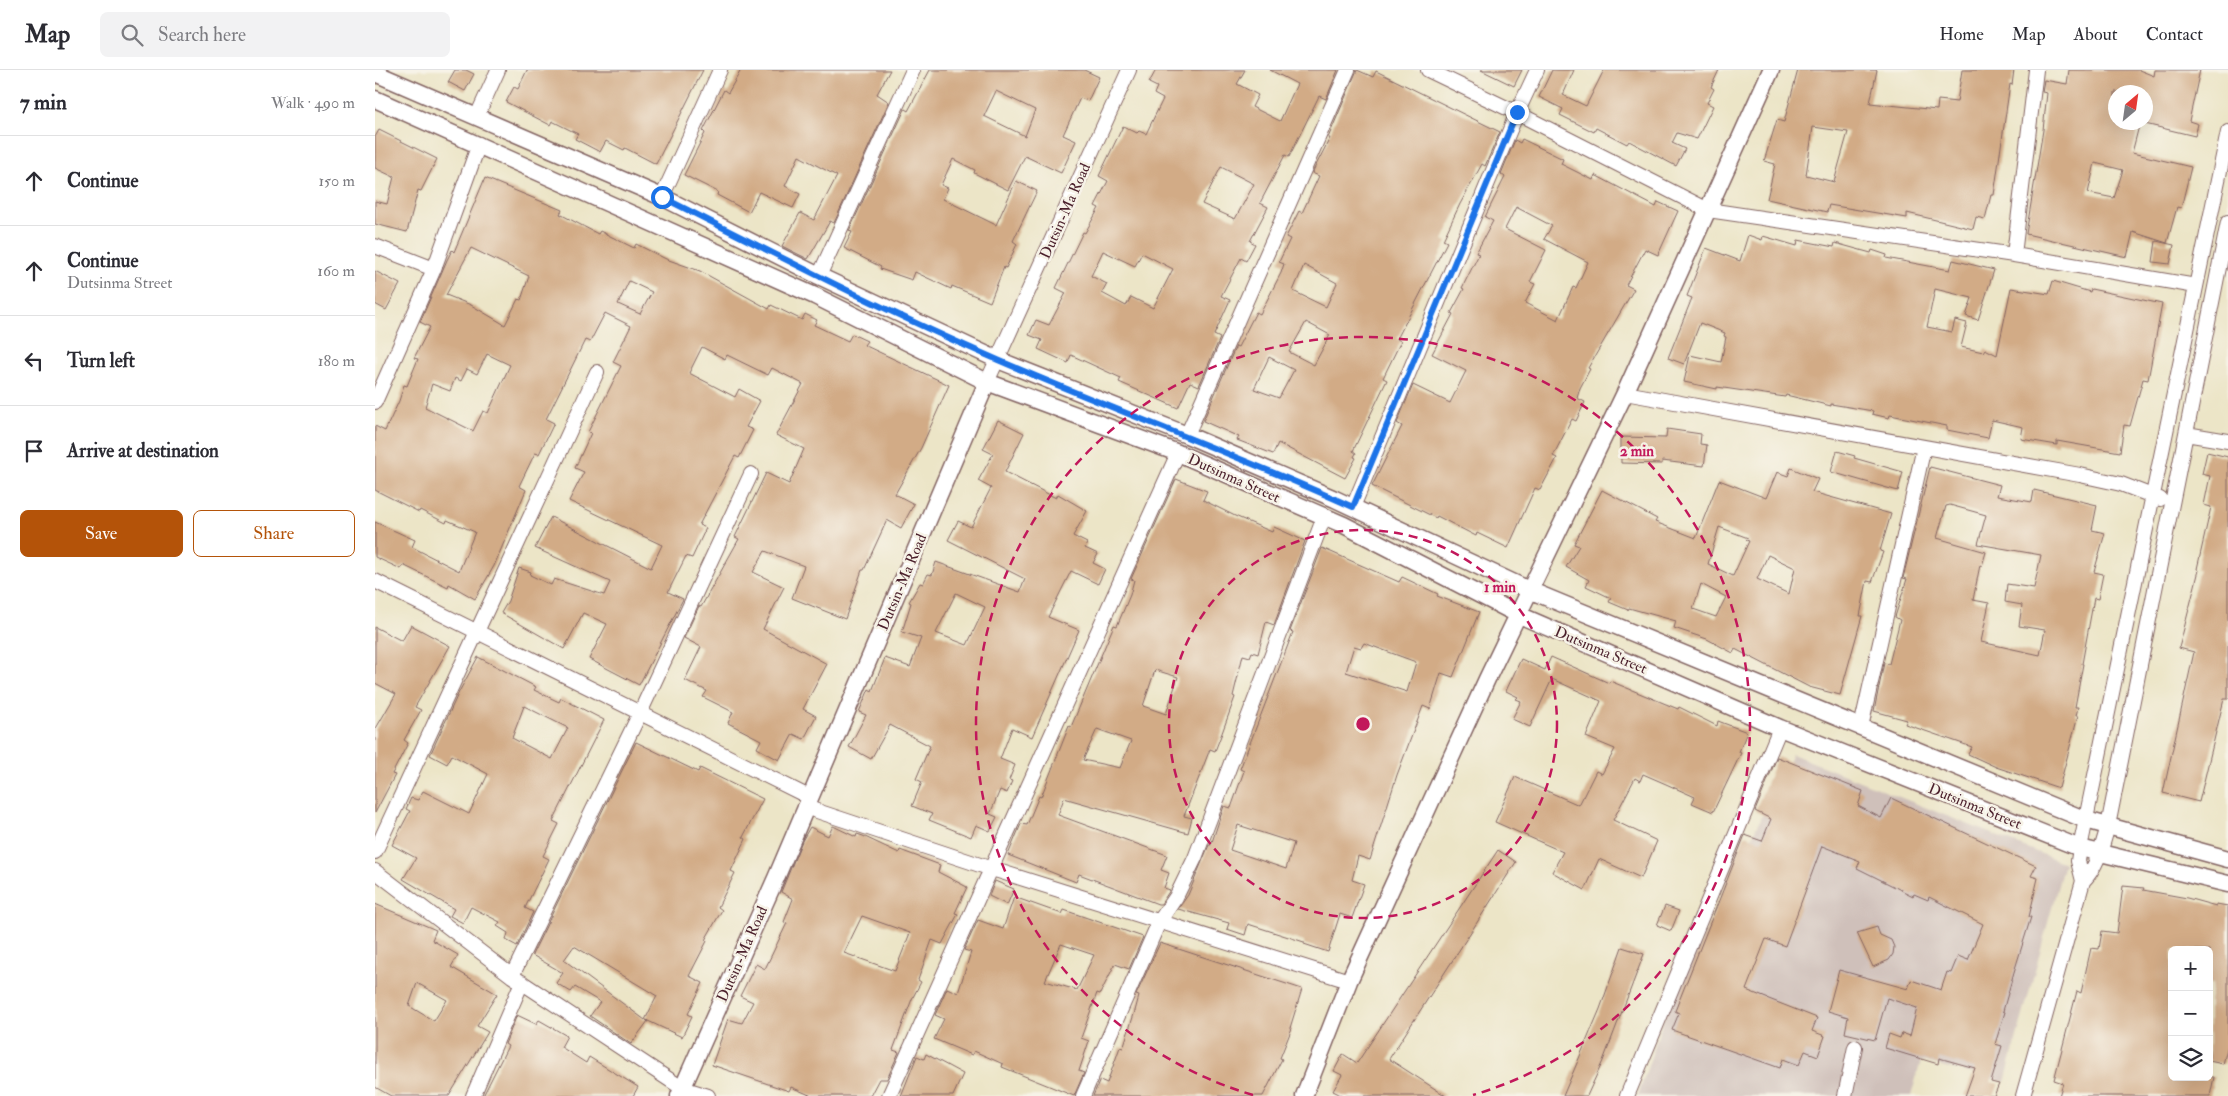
<!DOCTYPE html>
<html lang="en">
<head>
<meta charset="utf-8">
<style>
  body { margin:0; font-family:"IM FELL Double Pica",serif; background:#f2f2f3; color:#2b2b33 }
  .controls { position:absolute; right:15px; bottom:15px; display:grid; overflow:hidden; border-radius:8px; box-shadow:0 5px 20px #0002 }
  .controls button { width:45px; height:45px; display:grid; place-items:center; padding:0; border:0; border-bottom:1px solid #e1e1e2; background:#fff; color:#2b2b33; font:25px sans-serif }
  .compass { position:absolute; left:1733px; top:15px; width:45px; height:45px; border-radius:50%; background:#fff; box-shadow:0 5px 20px #0002; rotate:29deg }
  .stop { position:absolute; width:15px; height:15px; margin:-11px; border:4px solid #1a73e8; border-radius:50%; background:#fff }
  .stop.end { background:#1a73e8; border-color:#fff; box-shadow:0 1px 5px #0008 }
  .list { margin:0; padding:0; list-style:none }
  h2 { display:flex; justify-content:space-between; align-items:center; height:65px; margin:0; padding:0 20px; font-size:21px }
  h2 small { font-size:16px; font-weight:400; color:#7c7c81 }
  .list li { display:grid; grid-template-columns:32px 1fr auto; gap:15px; align-items:center; box-sizing:border-box; height:90px; padding:0 20px; border-top:1px solid #e1e1e2 }
  .list b { display:block; font-size:19px; white-space:nowrap }
  .list p { margin:0; font-size:16px; white-space:nowrap; color:#7c7c81 }
  .list em { font-size:16px; font-style:normal; color:#7c7c81 }
  .actions { display:flex; gap:10px; padding:15px 20px }
  .actions a { flex:1; padding:11px 0; border:1px solid #b45309; border-radius:8px; text-align:center; font-size:18px; color:#b45309 }
  .actions .main { background:#b45309; color:#fff }
  .icon { flex:none; width:28px; height:28px; fill:none; stroke:currentColor; stroke-width:2; stroke-linecap:round; stroke-linejoin:round }
  .map { position:relative; flex:none; width:1853px; height:1026px; overflow:hidden }
  header { display:flex; align-items:center; gap:30px; box-sizing:border-box; height:70px; padding:0 25px; background:#fff; border-bottom:1px solid #e1e1e2 }
  header strong { font-size:24px }
  nav { display:flex; gap:28px; margin-inline-start:auto; font-size:18px }
  .search { width:350px; height:45px; background:#f2f2f3; display:flex; align-items:center; gap:12px; box-sizing:border-box; padding:0 18px; border-radius:8px; color:#7c7c81; font-size:19px }
  main { display:flex }
  aside { flex:1; background:#fff }
  .map>svg:first-child { display:block }
  .industrial { fill:#cfc0ba }
  .building { fill:#d2ab86; fill-rule:evenodd }
  .lines { fill:none; stroke-linecap:round; stroke-linejoin:round }
  .minor-casing { stroke:#836462; stroke-width:16 }
  .tertiary-casing { stroke:#836462; stroke-width:19 }
  .minor { stroke:#fff; stroke-width:14 }
  .tertiary { stroke:#fff; stroke-width:16 }
  .route { stroke:#1a73e8; stroke-width:6 }
  .ring { fill:none; stroke:#c2185b; stroke-width:2.5; stroke-dasharray:9 6 }
  .labels { text-anchor:middle; stroke-width:5; stroke-linejoin:round; paint-order:stroke }
  .street-label { font-size:15px; fill:#4a1f2b; stroke:#f7f3e8 }
  .centre { fill:#c2185b; stroke:#f7f3e8; stroke-width:2.5 }
  .ring-label { font-size:15px; text-anchor:middle; font-weight:bold; fill:#c2185b; stroke:#f7f3e8; stroke-width:5; stroke-linejoin:round; paint-order:stroke }
</style>
</head>
<body>
<header>
<strong>Map</strong>
<div class="search"><svg class="icon" aria-label="search" viewBox="0 0 24 24"><circle cx="10" cy="10" r="6"/><path d="M15 15l6 6"/></svg>Search here</div>
<nav><a>Home</a><a>Map</a><a>About</a><a>Contact</a></nav>
</header>
<main>
<aside>
<h2>7 min<small>Walk · 490 m</small></h2>
<ul class="list">
<li><svg class="icon" aria-label="ahead" viewBox="0 0 24 24"><path d="M12 20V5M6 11l6-6 6 6"/></svg><div><b>Continue</b></div><em>150 m</em></li>
<li><svg class="icon" aria-label="ahead" viewBox="0 0 24 24"><path d="M12 20V5M6 11l6-6 6 6"/></svg><div><b>Continue</b><p>Dutsinma Street</p></div><em>160 m</em></li>
<li><svg class="icon" aria-label="left" viewBox="0 0 24 24"><path d="M17 20v-9H6M10 6l-5 5 5 5"/></svg><div><b>Turn left</b></div><em>180 m</em></li>
<li><svg class="icon" aria-label="arrive" viewBox="0 0 24 24"><path d="M6 21V4h12l-3 4 3 4H6"/></svg><div><b>Arrive at destination</b></div></li>
</ul>
<div class="actions"><a class="main">Save</a><a>Share</a></div>
</aside>
<div class="map">
<svg width="1853" height="1026" viewBox="0 0 1853 1026">
  <rect width="100%" height="100%" fill="#f7f3e8"/>
  <filter id="ink" filterUnits="userSpaceOnUse"><feTurbulence type="fractalNoise" baseFrequency=".02" numOctaves="2"/><feDisplacementMap in="SourceGraphic" scale="10" xChannelSelector="R" yChannelSelector="G"/><feConvolveMatrix kernelMatrix="1 2 1 2 8 2 1 2 1" color-interpolation-filters="sRGB"/></filter>
  <filter id="wash" filterUnits="userSpaceOnUse"><feTurbulence type="fractalNoise" baseFrequency=".0096" numOctaves="4" result="noise"/><feDisplacementMap in="SourceGraphic" scale="20" xChannelSelector="R" yChannelSelector="G"/><feGaussianBlur stdDeviation="1.12" result="paint"/><feColorMatrix in="noise" values="0 0 0 0 0 0 0 0 0 0 0 0 0 0 0 0 0 1.4 0 .05"/><feComposite in="paint" operator="in"/></filter>
  <g filter="url(#wash)">
    <rect width="100%" height="100%" fill="#ece5c7"/>
    <path class="industrial" d="M1417 684 1689 793 1630 1012 1546 991 1536 1026H1263L1289 948Z"/>
    <g id="blocks">
      <path class="building" d="M80 0H91L99 4 90 21 73 12Z
        M152 0H328L281 94 250 78 249 80 231 71 225 82 200 69 203 64 177 51 175 55 131 32 139 17 143 19Z
        M366 0H515L502 24 514 32 459 153 455 151 433 189 407 176 425 143 439 150 462 106 424 86 410 116 425 124 418 138 384 122 374 142 342 125 343 122 309 105 330 63 328 61 349 20 353 23Z
        M555 0H709L724 7 713 31 705 28 688 65 701 71 686 103 650 86 633 120 599 103 600 100 578 89 566 115 573 118 568 129 621 155 641 111 662 121 638 171 642 174 631 198 629 197 615 232 577 216 576 219 540 202 537 210 505 199 506 197 469 178 477 162 474 161 530 39 533 41ZM621 21 660 40 650 66 609 46Z
        M781 0H870L862 14 883 25 877 37 905 51 922 14 895 0H963L951 29 944 26 914 87 910 85 885 133 893 137 875 171 880 174 871 191 866 188 846 226 855 230 839 265 845 268 824 316 815 312 803 338 744 312 746 308 696 285 693 293 663 279 667 270 654 265 661 250 674 255 691 223 681 218 708 162 710 163 724 138 720 136 733 111 724 106 748 56 762 63 764 61 771 64 788 29 779 24 782 17 774 13ZM846 97 879 114 860 149 827 134ZM728 181 760 196 767 183 798 199 778 238 756 227 751 236 727 223 732 214 716 206Z
        M982 0 998 7 1001 1 1125 62 1110 96 1107 94 1085 134 1068 170 1072 172 1022 269 1026 271 1008 308 1012 310 978 381 981 383 979 387 981 388 970 408 903 373 898 384 862 370 864 367 828 351 861 276 863 277 881 242 885 244 906 203 909 194 904 192 915 169 911 167 924 141 927 143 944 106 937 103 955 68H953ZM929 195 962 213 951 237 918 221ZM931 252 955 265 939 295 914 282ZM894 287 919 300 904 328 879 319Z
        M1106 0H1147L1139 16Z
        M1177 0H1199L1188 25 1211 36 1229 0H1344L1336 17 1339 19 1332 33 1338 36 1322 69 1302 63 1297 73 1310 79 1301 96 1254 71 1252 74 1221 58 1219 62 1185 45 1188 39 1164 27Z
        M1423 0H1502L1495 33 1562 40 1563 30 1582 32 1587 0H1639L1637 15 1635 14 1619 125H1616L1610 149 1601 147 1598 159 1532 143V148L1454 135 1452 142 1392 129 1400 94 1389 91 1402 50 1409 52ZM1438 57 1473 62 1459 112 1431 105Z
        M1694 0H1764L1779 6 1780 0H1825L1814 51 1823 54 1820 66 1770 54V22H1740V52H1765L1757 83 1816 97 1806 138 1802 137 1792 173 1758 162 1752 187 1651 164 1668 60 1672 23 1667 22 1669 10 1692 14ZM1720 93 1748 100 1739 128 1713 123Z
        M4 60 62 89 46 121 43 120 32 162 0 154V131L12 134 19 107 0 98V67Z
        M1147 69 1188 89 1186 94 1218 110 1220 105 1281 137 1283 132 1303 141 1283 185 1270 179 1251 215 1259 219 1213 298 1215 299 1205 318 1202 328 1210 332 1201 351 1197 349 1178 386 1182 388 1165 420 1160 418 1133 478 1102 463 1101 466 1062 446 1061 448 997 416 1027 356 1022 353 1038 315 1075 333 1091 301 1057 284 1078 244 1076 243 1089 219 1087 218 1104 184 1101 183 1118 151 1110 147 1130 107 1126 104 1140 70 1145 73ZM1141 137 1177 156 1169 169 1213 192 1201 218 1198 217 1183 250 1150 233 1160 214 1155 212 1171 180 1130 159Z
        M110 108 187 140 185 144 223 164 225 161 259 178 261 174 291 189 325 201 394 239 396 235 427 250 430 244 442 250 439 255 473 271 477 264 492 271 489 275 574 315 546 378 520 424 539 434 526 458 512 450 489 500H487L470 549 417 528 429 496 390 481 378 502 409 517 388 559 452 594 428 639 441 646 429 669 418 664 404 690 382 678 386 670 353 653 358 642 328 627 332 621 310 610 326 577 309 568 324 536 326 537 364 469 360 467 391 403 414 414 429 379 401 365 428 314 397 298 393 305 352 285 350 289 327 277 314 303 360 327 364 319 385 331 371 357 378 360 364 388 360 386 324 455 331 458 317 488 311 486 293 522 308 529 264 615 214 589 232 554 208 543 189 579 126 543 133 531 144 498 156 502 155 505 176 515 179 509 229 525 235 512 160 478 176 447 276 498 287 475 194 431 209 402 200 398 216 363 213 362 246 296 238 292 256 256 230 243 215 272 210 270 171 349 179 353 164 384 160 383 144 416 151 420 119 496 100 529 74 514 73 517 28 495 26 499 0 487V452L40 470 37 477 84 501 100 462 72 450 71 453 45 440 44 442 0 420V356L10 361 24 331 29 315 32 316 43 289 39 288 55 257 45 252 72 190 77 180 79 182ZM96 178 154 206 146 230 143 229 130 255 96 235 71 225ZM254 211 277 222 265 244 243 234ZM112 284 135 295 113 343 108 341 98 361 50 337 57 314 75 321 80 308 86 311 92 299 102 304Z
        M1373 165 1387 170 1388 166 1422 176 1423 170 1459 177 1460 173 1496 183 1497 180 1512 185 1511 188 1575 200 1578 190 1619 200 1603 250 1591 246 1597 228 1560 219 1552 257 1577 262 1580 250 1592 253 1586 277 1608 282 1610 279 1622 285 1636 218 1674 224 1678 211 1715 222 1716 219 1787 234 1773 310 1768 309 1755 356 1749 355 1745 382 1682 371V375L1646 369 1648 357 1617 350 1613 368 1572 360V356L1515 345 1514 348 1497 344 1498 341 1456 334V336L1411 325 1410 327 1342 317V319L1309 312 1315 285 1346 292 1351 267 1349 266 1350 263 1325 253 1309 294 1293 288 1317 228 1312 226 1331 178 1365 191Z
        M1781 171 1799 175 1795 194 1778 192Z
        M0 201 25 214 11 240 0 234Z
        M623 350 649 363 630 402 681 428 683 424 712 441 698 466 712 473 710 478 723 484 718 493 730 499 723 514 696 501 673 547 704 560 657 667 637 658 625 689 640 695 634 710 637 711 632 723 625 720 615 744 622 747 615 761 601 755 596 767 554 750 557 744 537 736 547 712 541 709 555 676 515 655 496 689 474 677 491 645 484 642 494 619 497 621 510 588 535 597 546 568 527 562 536 533 534 532 545 513 548 514 553 504 557 505 561 492 645 522 650 509 573 470 583 451 596 457 616 418 603 411 618 384 608 379ZM581 523 610 537 592 575 561 563Z
        M1292 359 1326 364 1325 374 1332 375 1329 396 1287 391V394L1246 393V367L1291 368Z
        M1462 381 1480 386 1479 388 1528 402 1523 421 1456 402Z
        M1832 382 1853 387V629H1849L1824 732 1788 723 1819 582 1804 578 1824 500 1822 499 1836 437 1829 435 1835 406 1827 404Z
        M1555 397 1625 415 1622 426 1657 432 1659 420 1722 435 1717 460 1730 463 1719 502 1728 504 1723 529 1719 528 1707 594H1708L1700 637H1703L1701 646H1703L1684 718 1621 697 1593 684 1597 677 1530 654 1532 650 1499 641 1509 593 1514 594 1525 550 1520 547 1532 509 1528 508ZM1575 435 1611 445 1603 474 1666 485 1659 518 1632 514 1630 532 1647 535 1644 556 1670 560 1665 585 1606 572 1614 533 1598 530 1605 495 1607 496 1611 482 1562 468 1571 436Z
        M1416 398 1443 409 1437 422 1516 444 1505 481 1508 482 1497 512 1492 511 1485 546H1487L1465 625 1434 617 1360 579 1358 583 1332 569 1299 558 1301 551 1254 538 1253 540 1234 532 1236 528 1211 516 1214 510 1191 497 1204 476 1199 474 1227 420 1282 449 1280 452 1321 468 1344 410 1391 428 1402 402 1413 406ZM1344 457 1373 468 1371 470 1374 471 1358 506 1333 494ZM1393 485 1420 498 1414 524 1382 509ZM1326 514 1351 527 1341 547 1318 539Z
        M801 409 832 421 828 430 860 446 897 462 899 457 930 471 899 555 891 552 883 584 877 582 875 587 868 585 858 626 860 627 847 663 840 681 835 679 809 746 817 748 813 763 689 728 683 745 792 785 786 800 794 803 789 818 795 820 786 834H783L704 804 701 812 633 785 646 754 652 755 664 726 666 727 694 656 696 657 739 555 742 556 755 525 759 510 756 509ZM780 600 803 607 791 644 768 636ZM722 659 756 671 745 698 708 690Z
        M947 478 1024 512 1027 507 1063 524 1062 526 1104 542 1078 607 1066 603 1055 639 1048 636 1022 705 995 790 983 786 977 810 989 814 977 848 965 844 953 882 929 874V872L873 854 870 865 852 859 854 853 803 839 813 825 834 775H836L849 736 856 738 869 701 865 699 918 562 915 561ZM989 573 1041 592 1032 622 971 602 979 576 986 578ZM863 755 919 773 911 799 855 780Z
        M36 555 75 576 40 637 46 640 29 670 33 673 17 704 20 705 0 743V660L21 624 0 613V557L27 571Z
        M103 587 161 617 159 620 184 632 186 628 229 650 178 751 184 754 168 786 174 789 150 838 158 842 142 876 131 870 133 863 122 856 125 852 96 837 88 853 75 846 79 839 28 809 41 788 17 775 35 741 31 739 36 728 43 730 48 721 94 744 113 704 77 685 72 694 55 685 84 622ZM149 636 193 658 177 689 137 668Z
        M1176 587 1234 613 1235 611 1303 639 1304 637 1342 656 1343 651 1372 662 1364 682 1366 683 1338 742 1317 733 1320 727 1291 714 1268 704 1265 711 1260 708 1238 750 1282 771 1266 808 1224 789 1210 820 1177 802 1188 782 1120 752 1140 707 1204 735 1221 701 1227 704 1240 679 1211 667 1226 631 1177 609 1155 657 1137 649 1146 631 1141 629 1143 627 1131 621 1146 589 1170 600Z
        M261 672 323 702 325 698 388 729 368 767 371 769 356 801 360 803 343 837 347 840 330 870 332 871 314 906 328 913 313 944 317 946 307 967 271 950 273 951 256 974 215 946 225 932 200 917 196 922 181 913 188 903 157 885ZM199 876 282 926 270 950 189 890Z
        M1402 687 1488 721 1483 736 1506 748 1516 728 1661 796 1656 806 1663 808 1654 847H1656L1639 902 1628 941 1630 942 1620 974 1627 976 1616 1012 1624 1014 1619 1026H1590L1600 998 1564 988 1563 994 1510 978 1514 964 1525 968 1527 963 1535 966 1542 938 1512 928 1500 970 1470 963 1473 947 1453 941 1464 900 1533 919 1536 910 1566 920 1572 902 1576 903 1583 886 1593 890 1608 854 1554 827 1553 830 1539 824 1538 826 1482 798 1485 791 1447 776 1410 876 1391 869 1371 920 1442 948 1437 961 1450 966 1443 986 1430 981 1424 995 1408 989 1405 998 1297 960 1304 943 1300 941 1370 765 1387 771 1396 749 1380 741Z
        M458 756 481 767 482 764 488 766 524 783 525 780 565 795 563 802 592 817 580 843 583 844 567 874 557 870 543 910 546 912 537 929 518 980 524 982 512 1009H504L495 1026H437L416 1017 414 1021 337 995 353 949 367 953 378 932 365 926 381 894 390 899 412 853 409 852 418 829 406 822 427 771 435 757 453 766ZM487 846 535 863 520 901 469 883Z
        M1123 780 1141 792 1014 989 1071 1026H968L958 1021 967 1005 959 1001 968 984 982 993Z
        M620 811 639 819 632 835 614 826Z
        M1748 816 1769 818 1768 820 1812 828 1841 836V834L1853 836V975L1848 994 1834 991V931L1838 914H1834V880H1797V1007H1839L1835 1026H1684L1688 1013 1679 1010 1702 921 1706 923 1716 878 1724 879 1727 861 1742 863Z
        M639 827 687 844 689 840 768 867 754 899 740 894 725 924 722 923 706 968 714 971 704 1001 709 1003 699 1026 627 997 628 994 599 981 597 985 559 969 569 949 560 945 572 918 583 923 596 882 589 880 603 850 628 859ZM686 874 719 885 702 920 670 911Z
        M0 834 61 860 57 870 83 885 76 897 122 924 102 956 113 962 74 1026H16L0 1017ZM42 913 72 930 59 951 34 936Z
        M1290 836 1304 841 1296 861 1282 855Z
        M1502 857 1505 865 1516 870 1519 877 1518 884 1514 890 1498 897 1482 863Z
        M785 873 927 919 915 958H917L905 988 907 989 888 1026H718L725 1010 732 1013 745 977 748 978 760 941 764 926 761 925Z
        M1247 877 1269 884 1228 991 1212 1026H1188L1225 939Z
        M142 945 161 954 164 950 192 966 186 977 211 993 214 987 263 1017 258 1026H108L133 976 130 974Z
        M551 984 588 1004 578 1026H526L542 986 549 989Z"/>
    </g>
  </g>
  <g filter="url(#ink)">
    <use href="#blocks" fill-opacity="0" stroke="#836462" stroke-width="1"/>
    <g class="lines">
      <g class="minor-casing">
        <path id="minor" d="M1053 0 1142 43 1333 140 1639 185 1821 216
          M102 46 123 0
          M287 127 345 0
          M0 176 59 199
          M1639 185 1661 0
          M444 206 538 0
          M612 312 754 0
          M1250 323 1705 405 1746 414 1785 429
          M0 332 59 199 104 74
          M1811 364 1853 371
          M812 365 973 0
          M978 437 1142 43 1162 0
          M0 511 434 727
          M1486 657 1549 377
          M430 737 617 799 974 911
          M0 782 222 302
          M0 801 137 906 307 1018 333 1026
          M1708 811 1703 791 1705 778 1853 62
          M137 906 265 643 376 404
          M98 1026 147 912
          M514 1026 803 383
          M708 1026 784 852 801 827 820 788 949 447
          M1252 1026 1405 658
          M1470 1026 1480 977
          M1648 1026 1708 811C1723 796 1727 776 1733 756L1853 152"/>
      </g>
      <g class="tertiary-casing">
        <path id="tertiary" d="M0 3 287 127 444 206 623 290 812 365 960 429 1154 520 1711 750 1853 789
          M0 29 440 226 612 312 803 383 969 455 1142 544 1405 658 1705 778 1853 814
          M304 1026 401 808 612 312
          M929 1026 974 911 1112 609 1250 323 1396 0"/>
      </g>
      <use href="#minor" class="minor"/>
      <use href="#tertiary" class="tertiary"/>
    </g>
  </g>
  <g class="lines" filter="url(#ink)">
    <path class="route" d="M287 127C398 183 509 241 623 290 741 341 861 384 978 437L1142 42"/>
  </g>
  <g class="ring">
    <circle cx="988" cy="654" r="194"/>
    <path d="M878 1025A387 387 0 1 1 1098 1025"/>
  </g>
  <g class="labels">
    <g class="street-label">
      <text transform="translate(690 141) rotate(-66)" y="5">Dutsin-Ma Road</text>
      <text transform="translate(859 408) rotate(24)" y="5">Dutsinma Street</text>
      <text transform="translate(527 512) rotate(-67)" y="5">Dutsin-Ma Road</text>
      <text transform="translate(1226 580) rotate(23)" y="5">Dutsinma Street</text>
      <text transform="translate(1600 736) rotate(22)" y="5">Dutsinma Street</text>
      <text transform="translate(367 884) rotate(-66)" y="5">Dutsin-Ma Road</text>
    </g>
  </g>
  <circle cx="988" cy="654" r="8" class="centre"/>
  <g class="ring-label">
    <text x="1262" y="386">2 min</text>
    <text x="1125" y="522">1 min</text>
  </g>
</svg>
<div class="controls">
<button>+</button>
<button>−</button>
<button><svg class="icon" aria-label="layers" viewBox="0 0 24 24"><path d="M12 4l9 5-9 5-9-5zM3 14l9 5 9-5"/></svg></button>
</div>
<svg class="compass" viewBox="-18 -18 36 36"><path d="M0-13l5 13h-10z" fill="#e53935"/><path d="M0 13l5-13h-10z" fill="#7c7c81"/></svg>
<div class="stop" style="left:287px;top:127px"></div>
<div class="stop end" style="left:1142px;top:42px"></div>
</div>
</main>
</body>
</html>
